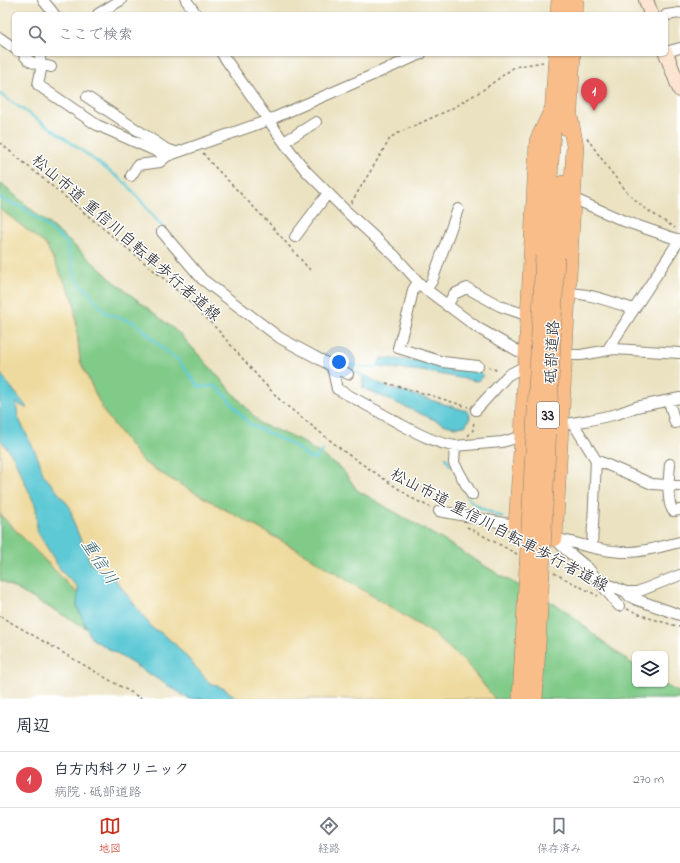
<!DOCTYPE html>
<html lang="ja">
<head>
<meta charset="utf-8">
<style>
  body { margin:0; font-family:"Indie Flower","Klee One",sans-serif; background:#f6f6f7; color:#1f2937 }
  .controls { position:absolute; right:12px; bottom:12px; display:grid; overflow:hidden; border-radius:6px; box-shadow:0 1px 3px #0004 }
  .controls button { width:36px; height:36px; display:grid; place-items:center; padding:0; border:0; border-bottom:1px solid #e0e1e3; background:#fff; color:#1f2937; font:20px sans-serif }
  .you { position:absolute; left:339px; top:362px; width:14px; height:14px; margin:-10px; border:3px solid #fff; border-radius:50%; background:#1a73e8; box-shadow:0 0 0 6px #1a73e833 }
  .badge { display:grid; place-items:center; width:26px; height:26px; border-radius:50%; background:#c8321e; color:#fff; font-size:13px; font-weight:700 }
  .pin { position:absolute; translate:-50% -33px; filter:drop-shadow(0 1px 2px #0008) }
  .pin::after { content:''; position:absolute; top:21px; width:14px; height:12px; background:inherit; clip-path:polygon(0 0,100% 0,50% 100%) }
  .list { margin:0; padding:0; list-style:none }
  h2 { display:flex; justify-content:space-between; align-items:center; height:52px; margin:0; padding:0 16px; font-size:17px }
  h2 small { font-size:13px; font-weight:400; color:#747a83 }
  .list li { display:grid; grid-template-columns:26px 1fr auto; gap:12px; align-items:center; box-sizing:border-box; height:56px; padding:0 16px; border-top:1px solid #e0e1e3 }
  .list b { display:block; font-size:15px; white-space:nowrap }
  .list p { margin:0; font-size:13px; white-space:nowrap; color:#747a83 }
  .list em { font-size:13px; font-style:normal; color:#747a83 }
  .icon { flex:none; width:22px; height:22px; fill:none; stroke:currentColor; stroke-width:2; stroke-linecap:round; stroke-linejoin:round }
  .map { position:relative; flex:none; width:680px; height:699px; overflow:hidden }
  .search { position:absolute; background:#fff; box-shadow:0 1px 3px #0004; left:12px; right:12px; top:12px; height:44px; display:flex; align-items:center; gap:10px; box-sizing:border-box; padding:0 14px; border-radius:6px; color:#747a83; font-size:15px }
  .sheet { height:108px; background:#fff }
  nav { display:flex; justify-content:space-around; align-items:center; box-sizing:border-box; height:56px; border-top:1px solid #e0e1e3; background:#fff; font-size:11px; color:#747a83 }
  nav a { display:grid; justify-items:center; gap:2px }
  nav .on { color:#c8321e }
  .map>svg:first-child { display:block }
  .green { fill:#81cb89; stroke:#4e7452 }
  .sand { fill:#eeda9e; stroke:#857b5d }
  .water { fill:#5dc9d5; stroke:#3c7278 }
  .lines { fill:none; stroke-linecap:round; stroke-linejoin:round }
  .stream { stroke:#5dc9d5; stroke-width:2.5 }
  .minor-casing { stroke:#847f6e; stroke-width:12 }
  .secondary-casing { stroke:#847f6e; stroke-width:16 }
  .trunk-casing { stroke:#847f6e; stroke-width:18 }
  .path { stroke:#847f6e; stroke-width:1.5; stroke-dasharray:3 3; stroke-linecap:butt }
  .minor { stroke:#fff; stroke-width:10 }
  .secondary { stroke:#fce5d0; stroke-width:14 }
  .trunk { stroke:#f8bd89; stroke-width:17 }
  .trunk-bridge-casing { stroke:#847f6e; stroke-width:18; stroke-linecap:butt }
  .trunk-bridge { stroke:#f8bd89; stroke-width:17 }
  .labels { text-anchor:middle; stroke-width:3; stroke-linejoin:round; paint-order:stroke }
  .shield { fill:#fff; stroke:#606060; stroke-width:1 }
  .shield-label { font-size:15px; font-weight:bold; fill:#1c1c1c }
  .street-label { font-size:16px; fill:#1c1c1c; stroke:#fff }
  .water-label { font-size:17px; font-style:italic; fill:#366166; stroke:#fff }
</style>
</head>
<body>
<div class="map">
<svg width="680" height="699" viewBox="0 0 680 699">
  <rect width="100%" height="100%" fill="#fff"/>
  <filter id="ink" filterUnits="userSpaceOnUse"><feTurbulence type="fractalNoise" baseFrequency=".025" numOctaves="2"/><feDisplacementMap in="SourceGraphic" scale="8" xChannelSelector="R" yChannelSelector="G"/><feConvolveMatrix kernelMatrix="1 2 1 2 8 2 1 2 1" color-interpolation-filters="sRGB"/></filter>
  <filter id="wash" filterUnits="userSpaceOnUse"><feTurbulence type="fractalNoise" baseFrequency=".012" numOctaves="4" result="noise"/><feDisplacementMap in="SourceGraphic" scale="16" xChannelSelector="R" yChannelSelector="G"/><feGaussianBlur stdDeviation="0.9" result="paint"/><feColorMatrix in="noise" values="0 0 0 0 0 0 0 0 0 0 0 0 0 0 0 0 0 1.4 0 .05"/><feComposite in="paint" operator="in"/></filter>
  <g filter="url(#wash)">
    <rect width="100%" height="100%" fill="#ebe2c1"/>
    <path class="green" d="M0 183 75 246 111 279 180 334 261 424 300 440 342 469 357 490 448 543 501 576 562 608 606 644 635 666V684H663L680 693V699H495L467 664 432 633 298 550 172 480 143 462 104 412 80 361 74 301 46 245 0 209Z
      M0 514 140 658 0 580Z"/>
    <path class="sand" d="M0 209 46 245 74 301 80 361 104 412 143 462 172 480 298 550 432 633 467 664 495 699H208L140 658 0 514Z"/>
    <path class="water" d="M381 358 432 362 478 370 483 375 480 380 476 381 422 371 377 367Z
      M0 373 28 409 16 403 18 417 39 460 43 474 70 507 74 524 91 564 114 578 153 629 160 632 175 644 210 683 225 689 238 699H190L91 638 77 606 78 587 62 572 37 531 36 507 13 456 0 439Z
      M363 375 368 377 384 386 467 411 469 413 470 418 465 426 455 427 446 425 363 388Z"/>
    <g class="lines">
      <path class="stream" d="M0 94 62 136 127 184 164 229
        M0 197 6 201 24 208 66 242 76 278 106 313 136 323 168 353 179 361 199 387 215 386 224 394 249 424 293 445 311 459 316 458 323 450
        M315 352C331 358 363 372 380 366
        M340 362 365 377
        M446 458 450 465
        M467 496C473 507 491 512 502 517"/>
    </g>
  </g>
  <g filter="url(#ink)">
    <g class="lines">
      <g class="minor-casing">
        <path id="minor" d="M43 0 54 14
          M186 0 196 14
          M98 14 121 0
          M666 15 680 13
          M0 38 14 48
          M666 52 680 48
          M222 54 288 148 306 171 346 211 395 256 423 287 478 328 518 351 532 354
          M24 55C30 65 41 64 51 67
          M40 56 41 70 38 85 97 125 167 156
          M87 97 166 149 173 151
          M284 142 316 122
          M131 176 138 165 160 162 167 156 269 120 421 54
          M572 200H577L624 221 679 240
          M162 232 202 279 280 338 332 366 337 389C358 400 379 412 400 424 417 433 435 443 455 446L502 442 527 435
          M295 237 328 193
          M418 282 413 290 408 313 398 348 443 362 478 366
          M426 290 432 281 458 209
          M566 293C590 293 611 302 634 309
          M447 306 454 294 467 288 500 306 529 316
          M608 349C632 312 656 276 680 239
          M560 355H581L614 349 680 353
          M332 366 348 374
          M669 401 675 423 680 421
          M476 410 508 375 527 365
          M573 423 596 460 652 484 680 486
          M555 426 590 420 617 414 636 407 680 398
          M455 446 454 463 472 495
          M670 464C669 476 666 501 673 511L680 510
          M439 511 520 526
          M551 536 554 538 566 550 588 568 619 606
          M555 538C579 544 603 552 628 552 645 552 663 546 680 542
          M592 547 596 460
          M600 581 626 592H637L680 575
          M626 592 629 596 635 599 680 615"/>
      </g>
      <g class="secondary-casing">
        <path id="secondary" d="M646 0 651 14
          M666 53 680 90"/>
      </g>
      <g class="trunk-casing">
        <path id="trunk" d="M559 14 560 0
          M574 14 575 0
          M568 128 572 54
          M544 256 557 54
          M556 257 559 213 563 184
          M517 525 523 436 538 141 554 107
          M554 538 575 146 569 116
          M521 699 528 566
          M534 699 541 572"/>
      </g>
      <path class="path" d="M587 138 608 168 628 193 644 208 675 228
        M0 143 169 283 197 309 217 329 261 380 282 402 346 453 415 500 430 507
        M203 153 211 163 269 223 310 270
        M351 203 387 144 390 138 396 134 449 110 483 90 513 68 519 66 543 62
        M488 367 499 371
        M386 383 433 396 468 407
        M468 436 473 430 474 420
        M467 527 517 554
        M554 573 598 596
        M627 609 649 618 680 627
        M0 616 142 699"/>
      <use href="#minor" class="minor"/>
      <use href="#secondary" class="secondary"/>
      <use href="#trunk" class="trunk"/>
      <g class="trunk-bridge-casing">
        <path id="trunk-bridge" d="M528 566 544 256
          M541 572 556 257"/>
      </g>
      <use href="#trunk-bridge" class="trunk-bridge"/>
    </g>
  </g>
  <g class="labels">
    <rect class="shield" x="537" y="402" width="22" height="26" rx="3"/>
    <g class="shield-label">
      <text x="548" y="420">33</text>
    </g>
    <g class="street-label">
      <text transform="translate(127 237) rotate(41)" y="6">松山市道 重信川自転車歩行者道線</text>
      <text transform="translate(551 352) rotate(-87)" y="6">砥部道路</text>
      <text transform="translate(500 529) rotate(28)" y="6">松山市道 重信川自転車歩行者道線</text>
    </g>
    <g class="water-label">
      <text transform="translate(100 561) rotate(57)" y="6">重信川</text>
    </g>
  </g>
</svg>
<div class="controls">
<button><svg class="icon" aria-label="layers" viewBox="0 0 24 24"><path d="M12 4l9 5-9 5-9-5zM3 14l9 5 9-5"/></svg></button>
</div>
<div class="you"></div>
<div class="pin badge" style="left:594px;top:111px;background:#e0444e">1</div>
<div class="search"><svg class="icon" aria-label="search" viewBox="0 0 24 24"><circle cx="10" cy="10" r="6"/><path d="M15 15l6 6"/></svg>ここで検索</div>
</div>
<section class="sheet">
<h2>周辺<small></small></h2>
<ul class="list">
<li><span class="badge" style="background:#e0444e">1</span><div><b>白方内科クリニック</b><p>病院 · 砥部道路</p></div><em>270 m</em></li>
</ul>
</section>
<nav>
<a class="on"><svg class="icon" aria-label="map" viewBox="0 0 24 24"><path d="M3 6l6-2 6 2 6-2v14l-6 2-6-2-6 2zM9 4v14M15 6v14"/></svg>地図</a>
<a><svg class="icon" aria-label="directions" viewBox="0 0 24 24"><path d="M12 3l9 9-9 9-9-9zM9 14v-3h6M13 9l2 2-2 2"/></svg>経路</a>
<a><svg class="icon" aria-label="saved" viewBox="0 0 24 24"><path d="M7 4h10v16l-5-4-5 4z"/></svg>保存済み</a>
</nav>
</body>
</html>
